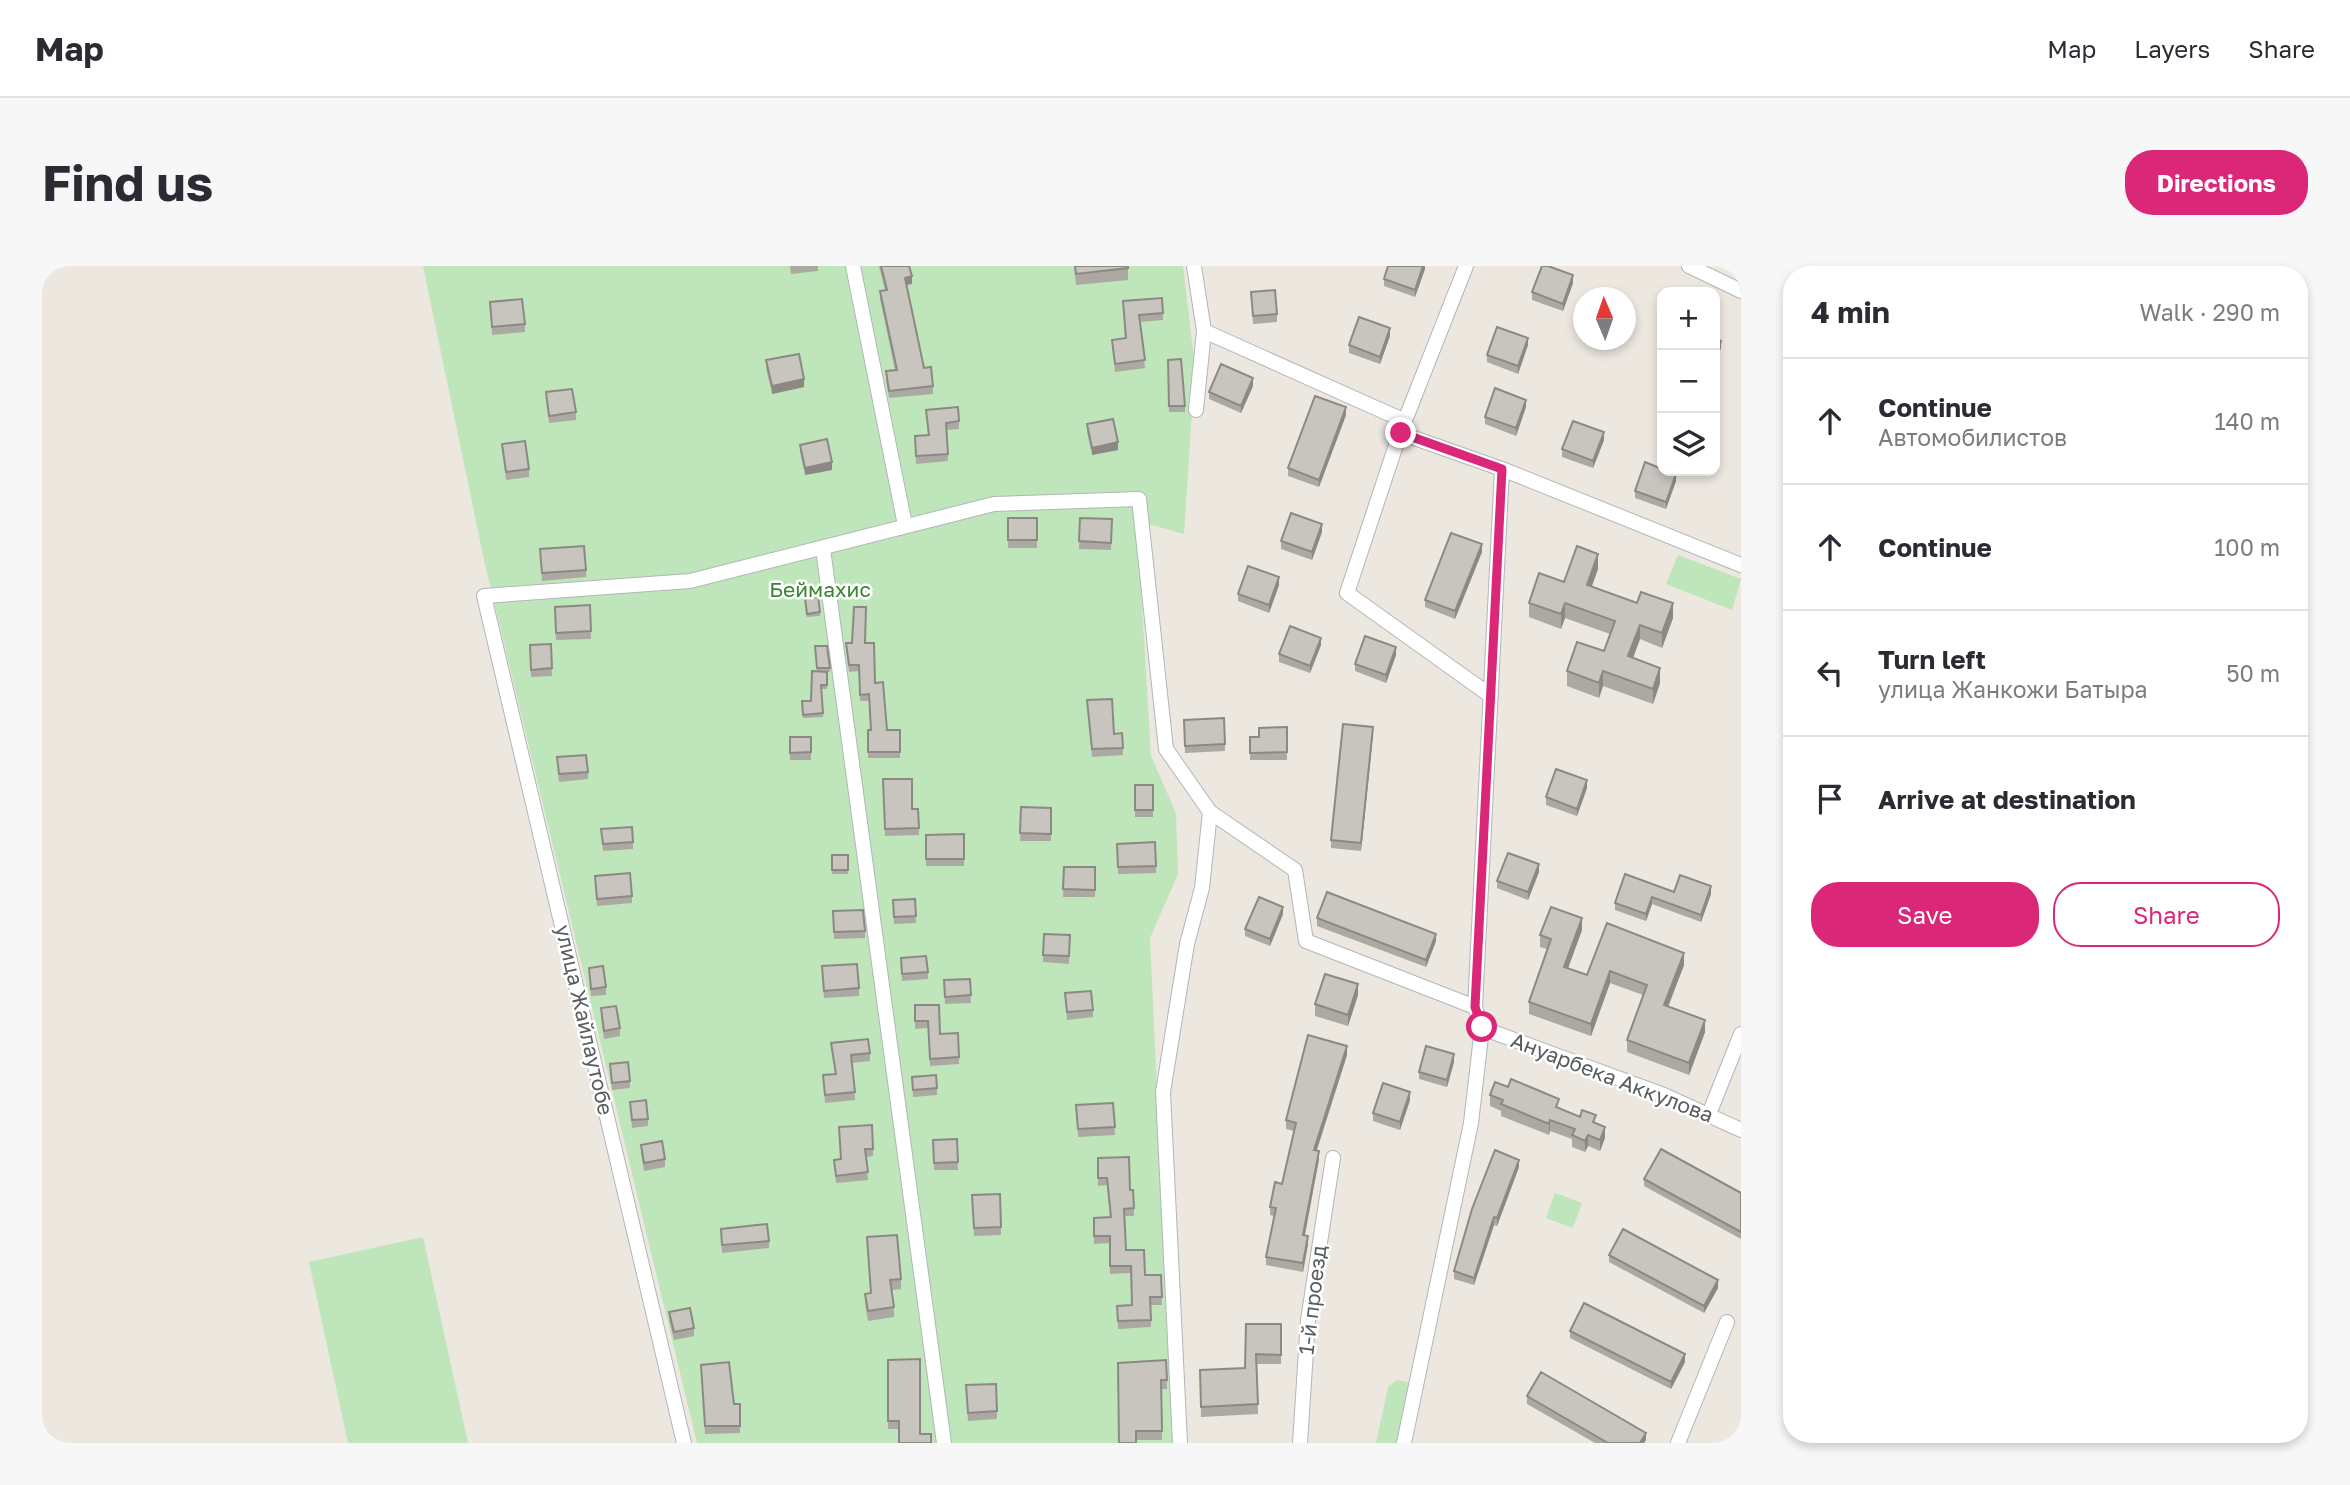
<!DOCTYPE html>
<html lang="en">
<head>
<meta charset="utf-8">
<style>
  body { margin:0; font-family:"Golos Text",sans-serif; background:#f7f7f7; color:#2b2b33 }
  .controls { position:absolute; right:21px; top:21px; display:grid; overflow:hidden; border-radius:14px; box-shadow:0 4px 10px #0003 }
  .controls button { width:63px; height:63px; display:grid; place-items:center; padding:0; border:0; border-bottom:2px solid #e1e1e2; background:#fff; color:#2b2b33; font:35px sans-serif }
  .compass { position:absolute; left:1531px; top:21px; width:63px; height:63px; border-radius:50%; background:#fff; box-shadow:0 4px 10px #0003; rotate:358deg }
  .stop { position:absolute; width:21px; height:21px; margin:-16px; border:5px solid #db2777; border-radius:50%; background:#fff }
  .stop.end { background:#db2777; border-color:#fff; box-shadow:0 2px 7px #0008 }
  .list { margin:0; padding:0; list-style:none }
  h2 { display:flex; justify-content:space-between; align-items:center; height:91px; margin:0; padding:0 28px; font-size:30px }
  h2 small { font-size:23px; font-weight:400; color:#7c7c81 }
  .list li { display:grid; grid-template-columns:46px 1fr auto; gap:21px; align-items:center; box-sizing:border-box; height:126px; padding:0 28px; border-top:2px solid #e1e1e2 }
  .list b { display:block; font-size:26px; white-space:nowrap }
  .list p { margin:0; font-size:23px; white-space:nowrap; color:#7c7c81 }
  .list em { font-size:23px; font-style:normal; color:#7c7c81 }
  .actions { display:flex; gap:14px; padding:21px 28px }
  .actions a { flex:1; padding:16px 0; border:2px solid #db2777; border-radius:28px; text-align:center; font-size:24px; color:#db2777 }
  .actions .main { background:#db2777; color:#fff }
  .icon { flex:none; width:38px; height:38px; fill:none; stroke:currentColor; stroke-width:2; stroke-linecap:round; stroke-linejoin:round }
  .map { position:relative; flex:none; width:1699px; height:1177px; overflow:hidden; border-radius:28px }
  header { display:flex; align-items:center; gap:42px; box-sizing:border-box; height:98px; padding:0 35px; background:#fff; border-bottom:2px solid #e1e1e2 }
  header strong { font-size:33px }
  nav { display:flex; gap:38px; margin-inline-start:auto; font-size:24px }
  .intro { display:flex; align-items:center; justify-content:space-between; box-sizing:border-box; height:168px; padding:0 42px }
  h1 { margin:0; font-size:49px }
  .button { padding:18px 32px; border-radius:28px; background:#db2777; color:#fff; font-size:24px; font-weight:700 }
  main { display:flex; gap:42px; padding:0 42px }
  aside { flex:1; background:#fff; border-radius:28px; box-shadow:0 4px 10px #0003 }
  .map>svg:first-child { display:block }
  .green { fill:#bfe5ba }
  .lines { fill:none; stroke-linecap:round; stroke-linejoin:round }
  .street-casing { stroke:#b2b6ba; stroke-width:16 }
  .street { stroke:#fff; stroke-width:14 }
  .wall { fill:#aca9a3 }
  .shaded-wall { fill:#8c8985 }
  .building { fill:#c8c4be; stroke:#8c8985; stroke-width:2 }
  .route { stroke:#db2777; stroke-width:9 }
  .labels { text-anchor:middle; stroke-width:5; stroke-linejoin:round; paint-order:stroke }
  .park-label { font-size:21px; fill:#398532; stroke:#fff }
  .street-label { font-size:21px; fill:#585d60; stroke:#fff }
</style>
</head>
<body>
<header>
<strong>Map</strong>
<nav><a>Map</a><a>Layers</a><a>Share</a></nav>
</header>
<div class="intro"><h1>Find us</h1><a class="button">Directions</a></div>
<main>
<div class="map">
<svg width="1699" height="1177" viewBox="0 0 1699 1177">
  <rect width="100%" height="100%" fill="#ece7df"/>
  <path class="green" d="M381 0H1141L1153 101 1142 268 1095 255 1109 490 1134 547 1136 608 1108 672 1131 1177H655L442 294Z
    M1636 289 1699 313 1690 344 1624 318Z
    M1513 927 1540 937 1531 962 1504 952Z
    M381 971 426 1177H306L267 996Z
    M1355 1114 1370 1117 1355 1177H1334L1346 1121Z"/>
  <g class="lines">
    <g class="street-casing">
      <path id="street" d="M811 0 863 259
        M1152 0 1162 65 1154 144
        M1424 0 1358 167 1305 327 1449 430
        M1647 0 1699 25
        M1162 65 1363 155
        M1358 167 1460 203 1699 299
        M781 283 902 1177
        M1168 546 1253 604 1264 675 1433 741
        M1440 762 1622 829 1699 864
        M1667 848 1699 768
        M642 1177 442 330 648 315 952 238 1097 233 1124 483 1168 546 1160 622 1145 678 1121 826 1138 1177
        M1258 1177 1266 1054 1291 892
        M1362 1177 1429 857 1440 762 1433 741 1460 203
        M1636 1177 1685 1056"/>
    </g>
    <use href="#street" class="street"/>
  </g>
  <path class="wall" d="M748 0H776V5L749 8Z
    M837 0H867L870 18 865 19 882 102 891 120V128L847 132 844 113V105L853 104 838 33V25L843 24Z
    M1032 0H1086V14L1034 19Z
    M1383 0V3L1373 31 1342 20V13Z
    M1531 17 1521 45 1490 34V26Z
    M1209 26 1235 48V56L1211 58Z
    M1081 35 1121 47V54L1098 56 1103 102 1073 106 1070 74 1083 72Z
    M448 36 483 58V66L450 69Z
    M1348 70 1338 98 1307 87V79Z
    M1486 79 1476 108 1445 96V89Z
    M724 94 762 121 730 128 724 102Z
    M1126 94 1143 140V146H1127Z
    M1211 120 1199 147 1167 133V126Z
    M504 126 534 146V154L507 157Z
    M1484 141 1474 170 1443 158V151Z
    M884 144 917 155V163L905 164 906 195 874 198 873 170 886 169Z
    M1304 149 1277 221 1246 210V202Z
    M1045 158 1076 184 1050 189 1045 166Z
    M1562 174 1551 202 1520 191V183Z
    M460 178 487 203V211L464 214Z
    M758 179 790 204 763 209 758 186Z
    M1634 215 1624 243 1593 232V225Z
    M966 252H995V282H966Z
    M1038 252 1070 253 1069 284 1037 283Z
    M1280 266 1270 294 1239 283V275Z
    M498 283 544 304V311L500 315Z
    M1440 286 1413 353 1383 341V334Z
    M1556 303 1550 320 1631 352 1620 382 1598 373 1591 392 1618 417 1611 438 1561 420 1557 432 1525 420V405L1562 385 1568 368 1523 352 1519 363 1487 351V337L1522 316Z
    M1237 319 1227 347 1196 335V328Z
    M763 336 778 346V350L765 351Z
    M548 339 549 373 514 374 513 341Z
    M804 377H823L845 464H858V492H826V464H829L827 435H818L817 405 807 406Z
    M509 378 510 410 489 411 488 379Z
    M1279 379 1268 407 1237 396V388Z
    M773 380 788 402V406H785V423H780L781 451 761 452 760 435H769L775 405Z
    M1354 389 1344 417 1313 405V398Z
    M1045 434 1072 468 1080 467 1081 489 1050 491Z
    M1182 452 1183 485 1143 487 1142 454Z
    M1245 461V494H1208V471H1217Z
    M1331 468 1319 585 1289 582V574Z
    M748 471H769V494H748Z
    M515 491 546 506V513L517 516Z
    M841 513 870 543H876L877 569 843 570Z
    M1093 519H1111V551H1093Z
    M1545 522 1535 550 1504 539V531Z
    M979 541 1009 542V575H978Z
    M559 563 591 576V583L561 585Z
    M922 568V600H884V569Z
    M1075 578 1114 600V607L1076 608Z
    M790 589H806V608H790Z
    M1022 601H1053V631H1021Z
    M1497 606 1486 634 1455 622V615Z
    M553 610 590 630V637L555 640Z
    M1632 626 1669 628 1659 656 1610 638 1604 655 1573 644V637Z
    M873 633 874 657 852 658 851 634Z
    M791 645 823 665V672L792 673Z
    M1241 648 1228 680 1203 670V663Z
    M1275 652 1394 675 1384 701 1275 660Z
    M1565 657 1642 699 1626 741 1663 766 1647 809 1585 786V774L1601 729 1568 717 1549 770 1487 748V736L1505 683 1498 681V669L1540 664 1526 702 1545 709Z
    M1002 668 1028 669 1027 698 1001 696Z
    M859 692 886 706V713L860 715Z
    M547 702 564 721V729L549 730Z
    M780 708 817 722V730L782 732Z
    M928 713 929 737 903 738 902 714Z
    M1023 727 1051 744V751L1025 754Z
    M1316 729 1306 760 1273 750V738Z
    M873 739 917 791V798L888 800 886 762 873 763Z
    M559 742 578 762V770L562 773 559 750Z
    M789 777 828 787V795L810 797 813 834 783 837 781 809 793 808Z
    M1305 789 1275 884 1277 893 1263 969 1266 978 1261 1006 1224 999V991L1232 950 1228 949V941L1240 918 1252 865 1244 863V854Z
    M1412 796 1405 821 1377 813V806Z
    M568 798 588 815V822L570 824Z
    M870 811 895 822V829L871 831Z
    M1448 829 1517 842 1554 857 1563 872 1558 885 1546 880 1543 886 1530 881V873L1508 865 1507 869 1459 850V845L1448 840Z
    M1368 834 1358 864 1331 855V847Z
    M588 836 606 853V860L590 862Z
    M1071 837 1073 869 1036 871 1034 839Z
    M797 868 831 883V890L824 891 826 914 794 917 792 894 799 893Z
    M915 873 916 904H892L891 874Z
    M599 879 623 893V901L602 905 599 887Z
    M1056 892 1088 924 1092 942V950H1083L1084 984 1103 1009H1119L1120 1039H1109V1061L1076 1063 1075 1040 1090 1039 1089 1007 1068 1008V977L1052 978V952L1068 951 1065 919 1056 920Z
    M1477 901 1455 960 1452 959 1432 1019 1412 1013V1005Z
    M1602 913 1699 927V973L1602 920Z
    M958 928 959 969 932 970 930 929Z
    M679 963 727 975V982L680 987Z
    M825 971 859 1013V1023L850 1024 852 1041V1051L826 1055 823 1038V1028L829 1027Z
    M1567 989 1676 1022 1662 1047 1567 996Z
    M627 1046 652 1062V1070L632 1074 627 1054Z
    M1239 1058V1098H1215L1216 1148 1159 1151 1158 1104 1203 1102Z
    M1528 1065 1643 1096 1629 1123 1528 1072Z
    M846 1094 878 1168 857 1163H846Z
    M1124 1094 1125 1123H1119L1120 1174H1094L1076 1097Z
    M659 1099 692 1138H698V1167L663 1168Z
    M954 1118 955 1153 926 1155 924 1119Z
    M1485 1130 1604 1174 1602 1177H1553L1485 1138Z"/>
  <path class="shaded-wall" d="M1381 0H1383V3L1373 31V24Z
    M1531 9V17L1521 45V38Z
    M870 10V18L863 19V12Z
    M1348 62V70L1338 98V91Z
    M1486 72V79L1476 108V100Z
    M1679 75V82L1673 99V92Z
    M1211 112V120L1199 147V140Z
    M762 113V121L730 128V120Z
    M1484 134V141L1474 170V162Z
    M1304 141V149L1277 221V214Z
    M1562 166V174L1551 202V195Z
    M1076 176V184L1050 189V182Z
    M790 196V204L763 209V202Z
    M1634 208V215L1624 243V236Z
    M1280 258V266L1270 294V286Z
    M1440 278V286L1413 353V345Z
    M1556 288V303L1545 333V319Z
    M1237 311V319L1227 347V339Z
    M1523 337V352L1519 363V348Z
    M1631 337V352L1620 382V367Z
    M1598 359V373L1586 405V390Z
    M1279 372V379L1268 407V400Z
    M1354 381V389L1344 417V409Z
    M1618 402V417L1611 438V423Z
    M1561 405V420L1557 432V417Z
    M1331 461V468L1319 585V577Z
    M1545 514V522L1535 550V543Z
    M1497 598V606L1486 634V626Z
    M1669 620V628L1659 656V649Z
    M1610 631V638L1604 655V648Z
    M1241 641V648L1228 680V673Z
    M1540 652V664L1522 713V701Z
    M1394 668V675L1384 701V694Z
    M1642 687V699L1622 751V739Z
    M1568 705V717L1549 770V758Z
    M1316 718V729L1306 760V749Z
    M1663 754V766L1647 809V797Z
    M1305 780V789L1272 892V884Z
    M1412 788V796L1405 821V814Z
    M1368 826V834L1358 864V856Z
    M1508 854V865L1507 869V858Z
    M1563 861V872L1558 885V874Z
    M1546 869V880L1543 886V875Z
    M1277 885V893L1261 978V969Z
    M1477 894V901L1455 960V952Z
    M1452 951V959L1432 1019V1012Z
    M1266 970V978L1261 1006V997Z
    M1676 1014V1022L1662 1047V1040Z
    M1643 1088V1096L1629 1123V1116Z
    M1604 1167V1174L1602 1177H1598Z"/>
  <path class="building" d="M839 0H867L870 10 863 12 882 102 889 101 891 120 847 125 844 105 855 104 838 25 845 24Z
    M1033 0H1086V2L1034 8Z
    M1346 0H1381L1373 24 1342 13Z
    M1500 0H1506L1531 9 1521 38 1490 26Z
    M1233 24 1235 48 1211 50 1209 26Z
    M1120 32 1121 47 1097 49 1103 94 1073 98 1070 74 1084 72 1081 35Z
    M480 33 483 58 450 61 448 36Z
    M1317 51 1348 62 1338 91 1307 79Z
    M1455 61 1486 72 1476 100 1445 89Z
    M1673 72 1679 75 1673 92Z
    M757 88 762 113 730 120 724 94Z
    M1139 93 1143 140H1127L1126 94Z
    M1179 98 1211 112 1199 140 1167 126Z
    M1453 122 1484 134 1474 162 1443 151Z
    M530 123 534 146 507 150 504 126Z
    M1273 130 1304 141 1277 214 1246 202Z
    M916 141 917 155 904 157 906 188 874 190 873 170 887 169 884 144Z
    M1071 153 1076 176 1050 182 1045 158Z
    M1531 155 1562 166 1551 195 1520 183Z
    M785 173 790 196 763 202 758 179Z
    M483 175 487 203 464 206 460 178Z
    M1603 196 1620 203V205H1626L1634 208 1624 236 1593 225Z
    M1249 247 1280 258 1270 286 1239 275Z
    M966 252H995V274H966Z
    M1038 252 1070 253 1069 277 1037 275Z
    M1409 267 1440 278 1413 345 1383 334Z
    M542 280 544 304 500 307 498 283Z
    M1535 280 1556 288 1545 319 1595 337 1599 326 1631 337 1620 367 1598 359 1586 390 1618 402 1611 423 1561 405 1557 417 1525 405 1535 376 1562 385 1573 355 1523 337 1519 348 1487 337 1497 307 1522 316Z
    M1206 300 1237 311 1227 339 1196 328Z
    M776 330 778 346 765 348 763 332Z
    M548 339 549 365 514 367 513 341Z
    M812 341H824L823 377H832L833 417 841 416 845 464H858V486H826V464H829L827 428 818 429 817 399H807L804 377H810Z
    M1248 360 1279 372 1268 400 1237 388Z
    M1323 370 1354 381 1344 409 1313 398Z
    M509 378 510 402 489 404 488 379Z
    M773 380H785L788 402H775Z
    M770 405 785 406V419H779L781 447 761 449 760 435H769Z
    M1070 433 1072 468 1080 467 1081 482 1050 483 1045 434Z
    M1182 452 1183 478 1143 480 1142 454Z
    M1301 458 1331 461 1319 577 1289 574Z
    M1245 461V486L1208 487V471H1217V462Z
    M748 471H769V486L748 487Z
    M544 489 546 506 517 508 515 491Z
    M1514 503 1545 514 1535 543 1504 531Z
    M841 513H870V543H876L877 562 843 563Z
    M1093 519H1111V544H1093Z
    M979 541 1009 542V568L978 567Z
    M590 561 591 576 561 578 559 563Z
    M922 568V593H884V569Z
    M1113 576 1114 600 1076 601 1075 578Z
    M1466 587 1497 598 1486 626 1455 615Z
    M790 589H806V604H790Z
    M1022 601H1053V624L1021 623Z
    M588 607 590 630 555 633 553 610Z
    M1583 608 1632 626 1638 609 1669 620 1659 649 1610 631 1604 648 1573 637Z
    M1285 626 1394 668 1384 694 1275 652Z
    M1217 631 1241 641 1228 673 1203 663Z
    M873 633 874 650 852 651 851 634Z
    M1509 641 1540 652 1522 701 1545 709 1565 657 1642 687 1622 739 1663 754 1647 797 1585 774 1605 719 1568 705 1549 758 1487 736 1509 673 1498 669Z
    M821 644 823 665 792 666 791 645Z
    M1002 668 1028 669 1027 690 1001 689Z
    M884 690 886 706 860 708 859 692Z
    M815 698 817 722 782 725 780 700Z
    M561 700 564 721 549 723 547 702Z
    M1283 708 1316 718 1306 749 1273 738Z
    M928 713 929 729 903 731 902 714Z
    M1049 725 1051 744 1025 746 1023 727Z
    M873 739H897L898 768 916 767 917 791 888 793 886 755H873Z
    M574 740 578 762 562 765 559 742Z
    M1266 769 1305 780 1272 884 1277 885 1261 969 1266 970 1261 997 1224 991 1234 942 1228 941 1233 916 1240 918 1254 857 1244 854Z
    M826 773 828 787 809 789 813 826 783 829 781 809 794 808 789 777Z
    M1384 780 1412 788 1405 814 1377 806Z
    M586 796 588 815 570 817 568 798Z
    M894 809 895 822 871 824 870 811Z
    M1469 813 1517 833 1514 841 1538 851 1540 844 1554 849 1551 856 1563 861 1558 874 1546 869 1543 875 1530 869 1533 863 1508 854 1507 858 1459 838 1461 834 1448 829 1453 816 1466 821Z
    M1341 817 1368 826 1358 856 1331 847Z
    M604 834 606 853 590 854 588 836Z
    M1071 837 1073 861 1036 863 1034 839Z
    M830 859 831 883H823L826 906 794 910 792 894 799 893 797 861Z
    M915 873 916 896 892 897 891 874Z
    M620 875 623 893 602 897 599 879Z
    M1619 883 1699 927V966L1602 913Z
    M1453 884 1477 894 1455 952 1452 951 1432 1012 1412 1005 1430 943Z
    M1087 891 1088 924H1091L1092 942 1082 943 1084 984H1102L1103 1009H1119L1120 1031H1108L1109 1054 1076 1055 1075 1040 1090 1039 1089 1000H1068V970H1052V952L1069 951 1065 912H1056V892Z
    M958 928 959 961 932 962 930 929Z
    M725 958 727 975 680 979 679 963Z
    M1581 963 1676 1014 1662 1040 1567 989Z
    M855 969 859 1013 848 1014 852 1041 826 1045 823 1028 829 1027 825 971Z
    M1542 1037 1643 1088 1629 1116 1528 1065Z
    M648 1042 652 1062 632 1066 627 1046Z
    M1204 1058H1239V1089L1214 1088 1216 1138 1159 1141 1158 1104 1203 1102Z
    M878 1093V1168H889V1177H857V1155H846V1094Z
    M1124 1094 1125 1114H1119L1120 1165H1094V1177H1077L1076 1097Z
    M687 1096 692 1138H698V1160H663L659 1099Z
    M1499 1106 1604 1167 1598 1177H1566L1485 1130Z
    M954 1118 955 1145 926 1147 924 1119Z"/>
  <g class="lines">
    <path class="route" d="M1359 167 1460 203 1433 741 1440 761"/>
  </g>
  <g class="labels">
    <g class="park-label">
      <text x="778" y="331">Беймахис</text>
    </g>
    <g class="street-label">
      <text transform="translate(542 754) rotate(77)" y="7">улица Жайлаутобе</text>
      <text transform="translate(1570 812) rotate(21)" y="7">Ануарбека Аккулова</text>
      <text transform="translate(1271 1034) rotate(-83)" y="7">1-й проезд</text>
    </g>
  </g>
</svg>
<div class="controls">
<button>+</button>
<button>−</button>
<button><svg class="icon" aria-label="layers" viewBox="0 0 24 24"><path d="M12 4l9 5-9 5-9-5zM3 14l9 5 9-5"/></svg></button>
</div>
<svg class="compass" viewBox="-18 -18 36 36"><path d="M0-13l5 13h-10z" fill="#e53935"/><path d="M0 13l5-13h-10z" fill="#7c7c81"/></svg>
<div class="stop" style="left:1440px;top:761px"></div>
<div class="stop end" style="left:1359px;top:167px"></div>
</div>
<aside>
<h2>4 min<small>Walk · 290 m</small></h2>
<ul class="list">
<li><svg class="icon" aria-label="ahead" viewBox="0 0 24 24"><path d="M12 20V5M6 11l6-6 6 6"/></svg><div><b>Continue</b><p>Автомобилистов</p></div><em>140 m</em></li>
<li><svg class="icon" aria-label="ahead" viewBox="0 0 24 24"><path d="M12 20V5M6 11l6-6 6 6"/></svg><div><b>Continue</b></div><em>100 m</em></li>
<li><svg class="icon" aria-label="left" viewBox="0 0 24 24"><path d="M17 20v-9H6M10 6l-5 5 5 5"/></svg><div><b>Turn left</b><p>улица Жанкожи Батыра</p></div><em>50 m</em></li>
<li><svg class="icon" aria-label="arrive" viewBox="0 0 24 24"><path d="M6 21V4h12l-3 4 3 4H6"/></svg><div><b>Arrive at destination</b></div></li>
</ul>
<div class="actions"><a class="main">Save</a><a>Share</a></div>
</aside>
</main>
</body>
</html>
